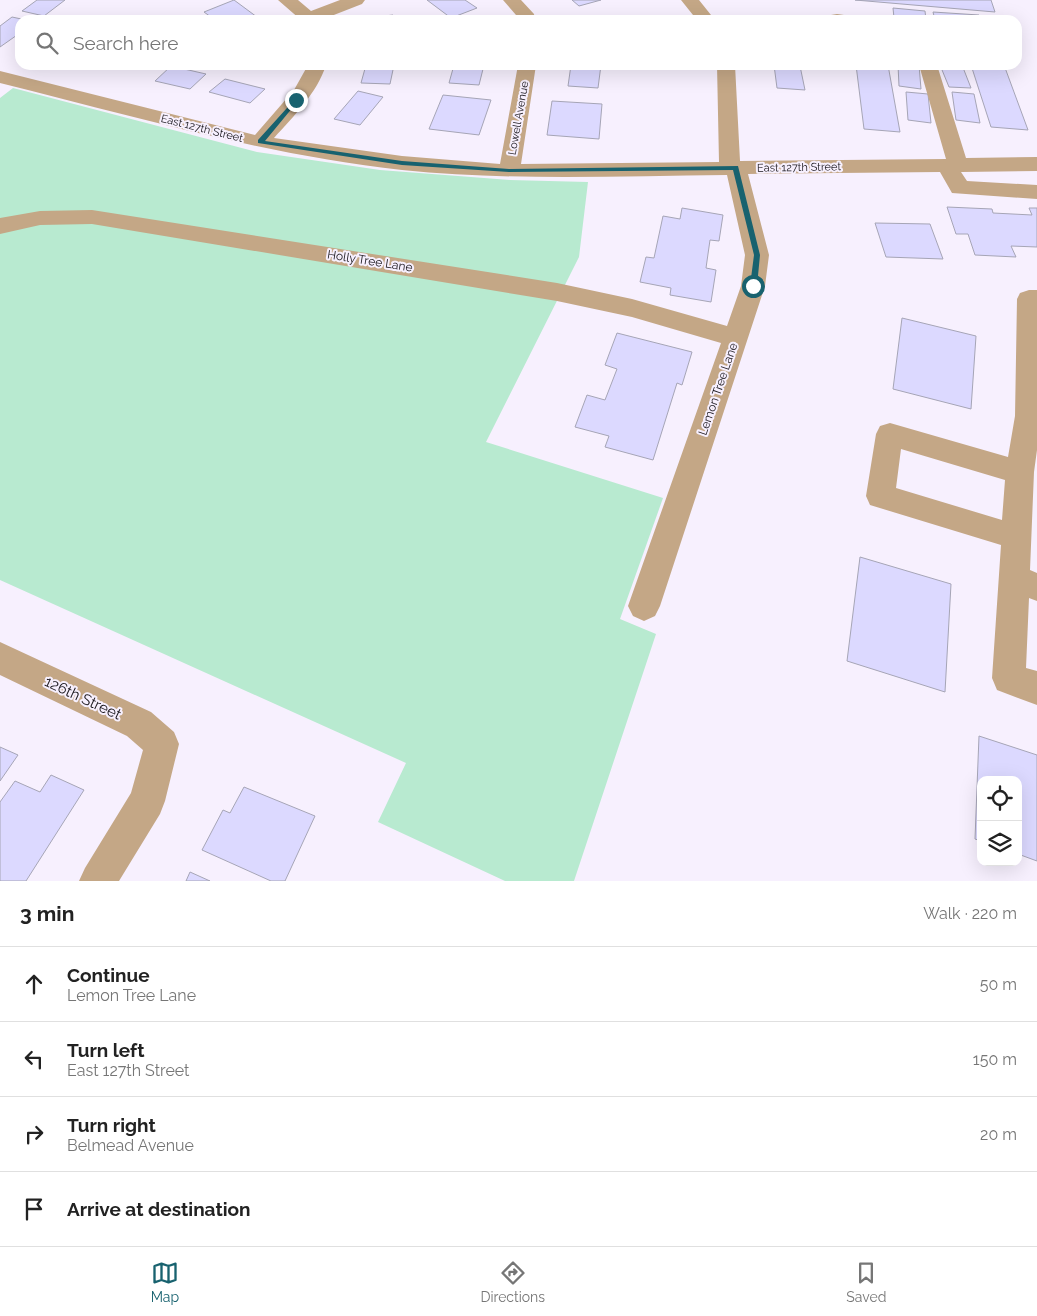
<!DOCTYPE html>
<html lang="en">
<head>
<meta charset="utf-8">
<style>
  body { margin:0; font-family:Raleway,sans-serif; background:#f2f2f2; color:#222 }
  .controls { position:absolute; right:15px; bottom:15px; display:grid; overflow:hidden; border-radius:10px; box-shadow:0 5px 20px #0002 }
  .controls button { width:45px; height:45px; display:grid; place-items:center; padding:0; border:0; border-bottom:1px solid #e0e0e0; background:#fff; color:#222; font:25px sans-serif }
  .stop { position:absolute; width:15px; height:15px; margin:-11px; border:4px solid #18626f; border-radius:50%; background:#fff }
  .stop.end { background:#18626f; border-color:#fff; box-shadow:0 1px 5px #0008 }
  .list { margin:0; padding:0; list-style:none }
  h2 { display:flex; justify-content:space-between; align-items:center; height:65px; margin:0; padding:0 20px; font-size:21px }
  h2 small { font-size:16px; font-weight:400; color:#767676 }
  .list li { display:grid; grid-template-columns:32px 1fr auto; gap:15px; align-items:center; box-sizing:border-box; height:75px; padding:0 20px; border-top:1px solid #e0e0e0 }
  .list b { display:block; font-size:19px; white-space:nowrap }
  .list p { margin:0; font-size:16px; white-space:nowrap; color:#767676 }
  .list em { font-size:16px; font-style:normal; color:#767676 }
  .icon { flex:none; width:28px; height:28px; fill:none; stroke:currentColor; stroke-width:2; stroke-linecap:round; stroke-linejoin:round }
  .map { position:relative; flex:none; width:1037px; height:881px; overflow:hidden }
  .search { position:absolute; background:#fff; box-shadow:0 5px 20px #0002; left:15px; right:15px; top:15px; height:55px; display:flex; align-items:center; gap:12px; box-sizing:border-box; padding:0 18px; border-radius:15px; color:#767676; font-size:19px }
  .sheet { height:365px; background:#fff }
  nav { display:flex; justify-content:space-around; align-items:center; box-sizing:border-box; height:70px; border-top:1px solid #e0e0e0; background:#fff; font-size:14px; color:#767676 }
  nav a { display:grid; justify-items:center; gap:2px }
  nav .on { color:#18626f }
  .map>svg:first-child { display:block }
  .green { fill:#b8ead0 }
  .building { fill:#dcd9ff; stroke:#a6a5b6 }
  .lines { fill:none; stroke-linecap:round; stroke-linejoin:round }
  .minor { fill:#c4a786; fill-rule:evenodd }
  .route { fill:#18626f }
  .labels { text-anchor:middle; stroke-width:4; stroke-linejoin:round; paint-order:stroke }
  .far-street-label { font-size:11px; fill:#18151b; stroke:#f7f0fe }
  .street-label { font-size:12px; fill:#18151b; stroke:#f7f0fe }
  .near-street-label { font-size:15px; fill:#18151b; stroke:#f7f0fe }
</style>
</head>
<body>
<div class="map">
<svg width="1037" height="881" viewBox="0 0 1037 881">
  <rect width="100%" height="100%" fill="#f7f0fe"/>
  <path class="green" d="M13 88 257 152 380 170 510 180 588 182 579 257 486 442 663 498 620 619 656 634 574 881H505L378 822 406 763 0 580V98Z"/>
  <path class="building" d="M37 0H65L44 16 22 11Z
    M234 0 261 20H215L204 12Z
    M427 0H465L477 8 451 18Z
    M572 0H601L579 6Z
    M855 0H991L995 12Z
    M893 8 925 11 926 20 894 18Z
    M933 12 979 15 981 20H935Z
    M393 15 395 20 359 19Z
    M12 17 26 20H20V33L0 47V26Z
    M366 65H394L390 84 361 83Z
    M454 65H484L479 85 449 83Z
    M571 65H601L598 88 568 86Z
    M774 65 800 66 805 90 777 88Z
    M856 65H888L900 132 864 129Z
    M898 65H919L921 89 899 86Z
    M940 65H962L971 88 949 87Z
    M971 65H1004L1028 130 991 127Z
    M171 66 206 74 190 89 155 81Z
    M225 79 265 89 250 103 209 92Z
    M358 91 383 97 360 125 334 119Z
    M906 92 928 94 931 123 908 120Z
    M952 92 974 94 980 123 956 120Z
    M443 95 491 100 479 135 429 129Z
    M552 101 602 104 599 139 547 135Z
    M947 207 992 209 993 213 1032 215 1029 208H1037V247L1011 246 1016 257 975 255 968 234H956Z
    M682 208 723 215 719 241 710 240 706 268 716 270 711 302 670 295 671 288 640 282 646 257 654 258 663 216 680 219Z
    M875 223 930 224 943 259 886 257Z
    M902 318 976 336 971 409 893 389Z
    M617 333 692 352 682 385 677 383 653 460 605 447 609 436 575 427 587 395 605 400 617 369 605 365Z
    M860 557 951 584 945 692 847 661Z
    M979 736 1037 755V861L1018 854V780H981V841L975 839Z
    M0 747 18 755 0 781Z
    M51 775 84 790 26 881H0V802L15 781 40 792Z
    M244 787 315 816 285 881H271L202 850 223 810 230 813Z
    M190 872 210 881H186Z"/>
  <g class="lines">
    <path class="minor" d="M278 0H298L311 11 340 0H365L362 4 321 20H301Z
      M503 0H521L534 14 535 20H517L516 15Z
      M681 0H699L715 20H697Z
      M837 14 851 16 854 20 828 19 831 15Z
      M308 65H326C317 93 294 116 274 138L402 156 500 164 518 65H536L521 164 719 162 717 65H735L740 161 946 159 919 65H937L966 158 1037 157V171L961 172 967 181 1037 185V199L952 193 940 172 748 174 769 255 765 286 660 606 655 616 644 621 633 616 628 606 721 343 632 317 557 301 92 224 40 225 0 234V218L40 211 92 210 557 283 632 299 727 326 741 286 745 255 727 175C619 176 510 181 402 170 265 155 133 116 0 83V71L255 135 294 90Z
      M1029 290H1037V450L1034 472 1030 570 1037 573V601L1029 598 1026 668 1037 671V705L997 690 992 678 1001 545 870 505 866 496 876 434 880 426 890 423 1008 457 1015 416 1017 299 1020 293ZM901 449 1005 480 1002 520 896 488Z
      M0 642 151 712 174 732 179 744 165 801 160 814 119 881H79L85 868 131 793 143 750 127 736 0 675Z"/>
  </g>
  <path class="route" d="M296 98 298 101 265 141 402 161 509 169 738 166 760 255 757 286 753 288 750 286 754 255 733 170 509 172 402 165 258 143V140Z"/>
  <g class="labels">
    <g class="far-street-label">
      <text transform="translate(518 118) rotate(-80)" y="4">Lowell Avenue</text>
      <text transform="translate(202 128) rotate(14)" y="4">East 127th Street</text>
      <text transform="translate(799 167) rotate(-1)" y="4">East 127th Street</text>
    </g>
    <g class="street-label">
      <text transform="translate(370 261) rotate(9)" y="4">Holly Tree Lane</text>
      <text transform="translate(718 389) rotate(-71)" y="4">Lemon Tree Lane</text>
    </g>
    <g class="near-street-label">
      <text transform="translate(83 698) rotate(25)" y="5">126th Street</text>
    </g>
  </g>
</svg>
<div class="controls">
<button><svg class="icon" aria-label="locate" viewBox="0 0 24 24"><circle cx="12" cy="12" r="6"/><path d="M12 2v4M12 18v4M2 12h4M18 12h4"/></svg></button>
<button><svg class="icon" aria-label="layers" viewBox="0 0 24 24"><path d="M12 4l9 5-9 5-9-5zM3 14l9 5 9-5"/></svg></button>
</div>
<div class="stop" style="left:753px;top:286px"></div>
<div class="stop end" style="left:296px;top:100px"></div>
<div class="search"><svg class="icon" aria-label="search" viewBox="0 0 24 24"><circle cx="10" cy="10" r="6"/><path d="M15 15l6 6"/></svg>Search here</div>
</div>
<section class="sheet">
<h2>3 min<small>Walk · 220 m</small></h2>
<ul class="list">
<li><svg class="icon" aria-label="ahead" viewBox="0 0 24 24"><path d="M12 20V5M6 11l6-6 6 6"/></svg><div><b>Continue</b><p>Lemon Tree Lane</p></div><em>50 m</em></li>
<li><svg class="icon" aria-label="left" viewBox="0 0 24 24"><path d="M17 20v-9H6M10 6l-5 5 5 5"/></svg><div><b>Turn left</b><p>East 127th Street</p></div><em>150 m</em></li>
<li><svg class="icon" aria-label="right" viewBox="0 0 24 24"><path d="M7 20v-9h11M14 6l5 5-5 5"/></svg><div><b>Turn right</b><p>Belmead Avenue</p></div><em>20 m</em></li>
<li><svg class="icon" aria-label="arrive" viewBox="0 0 24 24"><path d="M6 21V4h12l-3 4 3 4H6"/></svg><div><b>Arrive at destination</b></div></li>
</ul>
</section>
<nav>
<a class="on"><svg class="icon" aria-label="map" viewBox="0 0 24 24"><path d="M3 6l6-2 6 2 6-2v14l-6 2-6-2-6 2zM9 4v14M15 6v14"/></svg>Map</a>
<a><svg class="icon" aria-label="directions" viewBox="0 0 24 24"><path d="M12 3l9 9-9 9-9-9zM9 14v-3h6M13 9l2 2-2 2"/></svg>Directions</a>
<a><svg class="icon" aria-label="saved" viewBox="0 0 24 24"><path d="M7 4h10v16l-5-4-5 4z"/></svg>Saved</a>
</nav>
</body>
</html>
